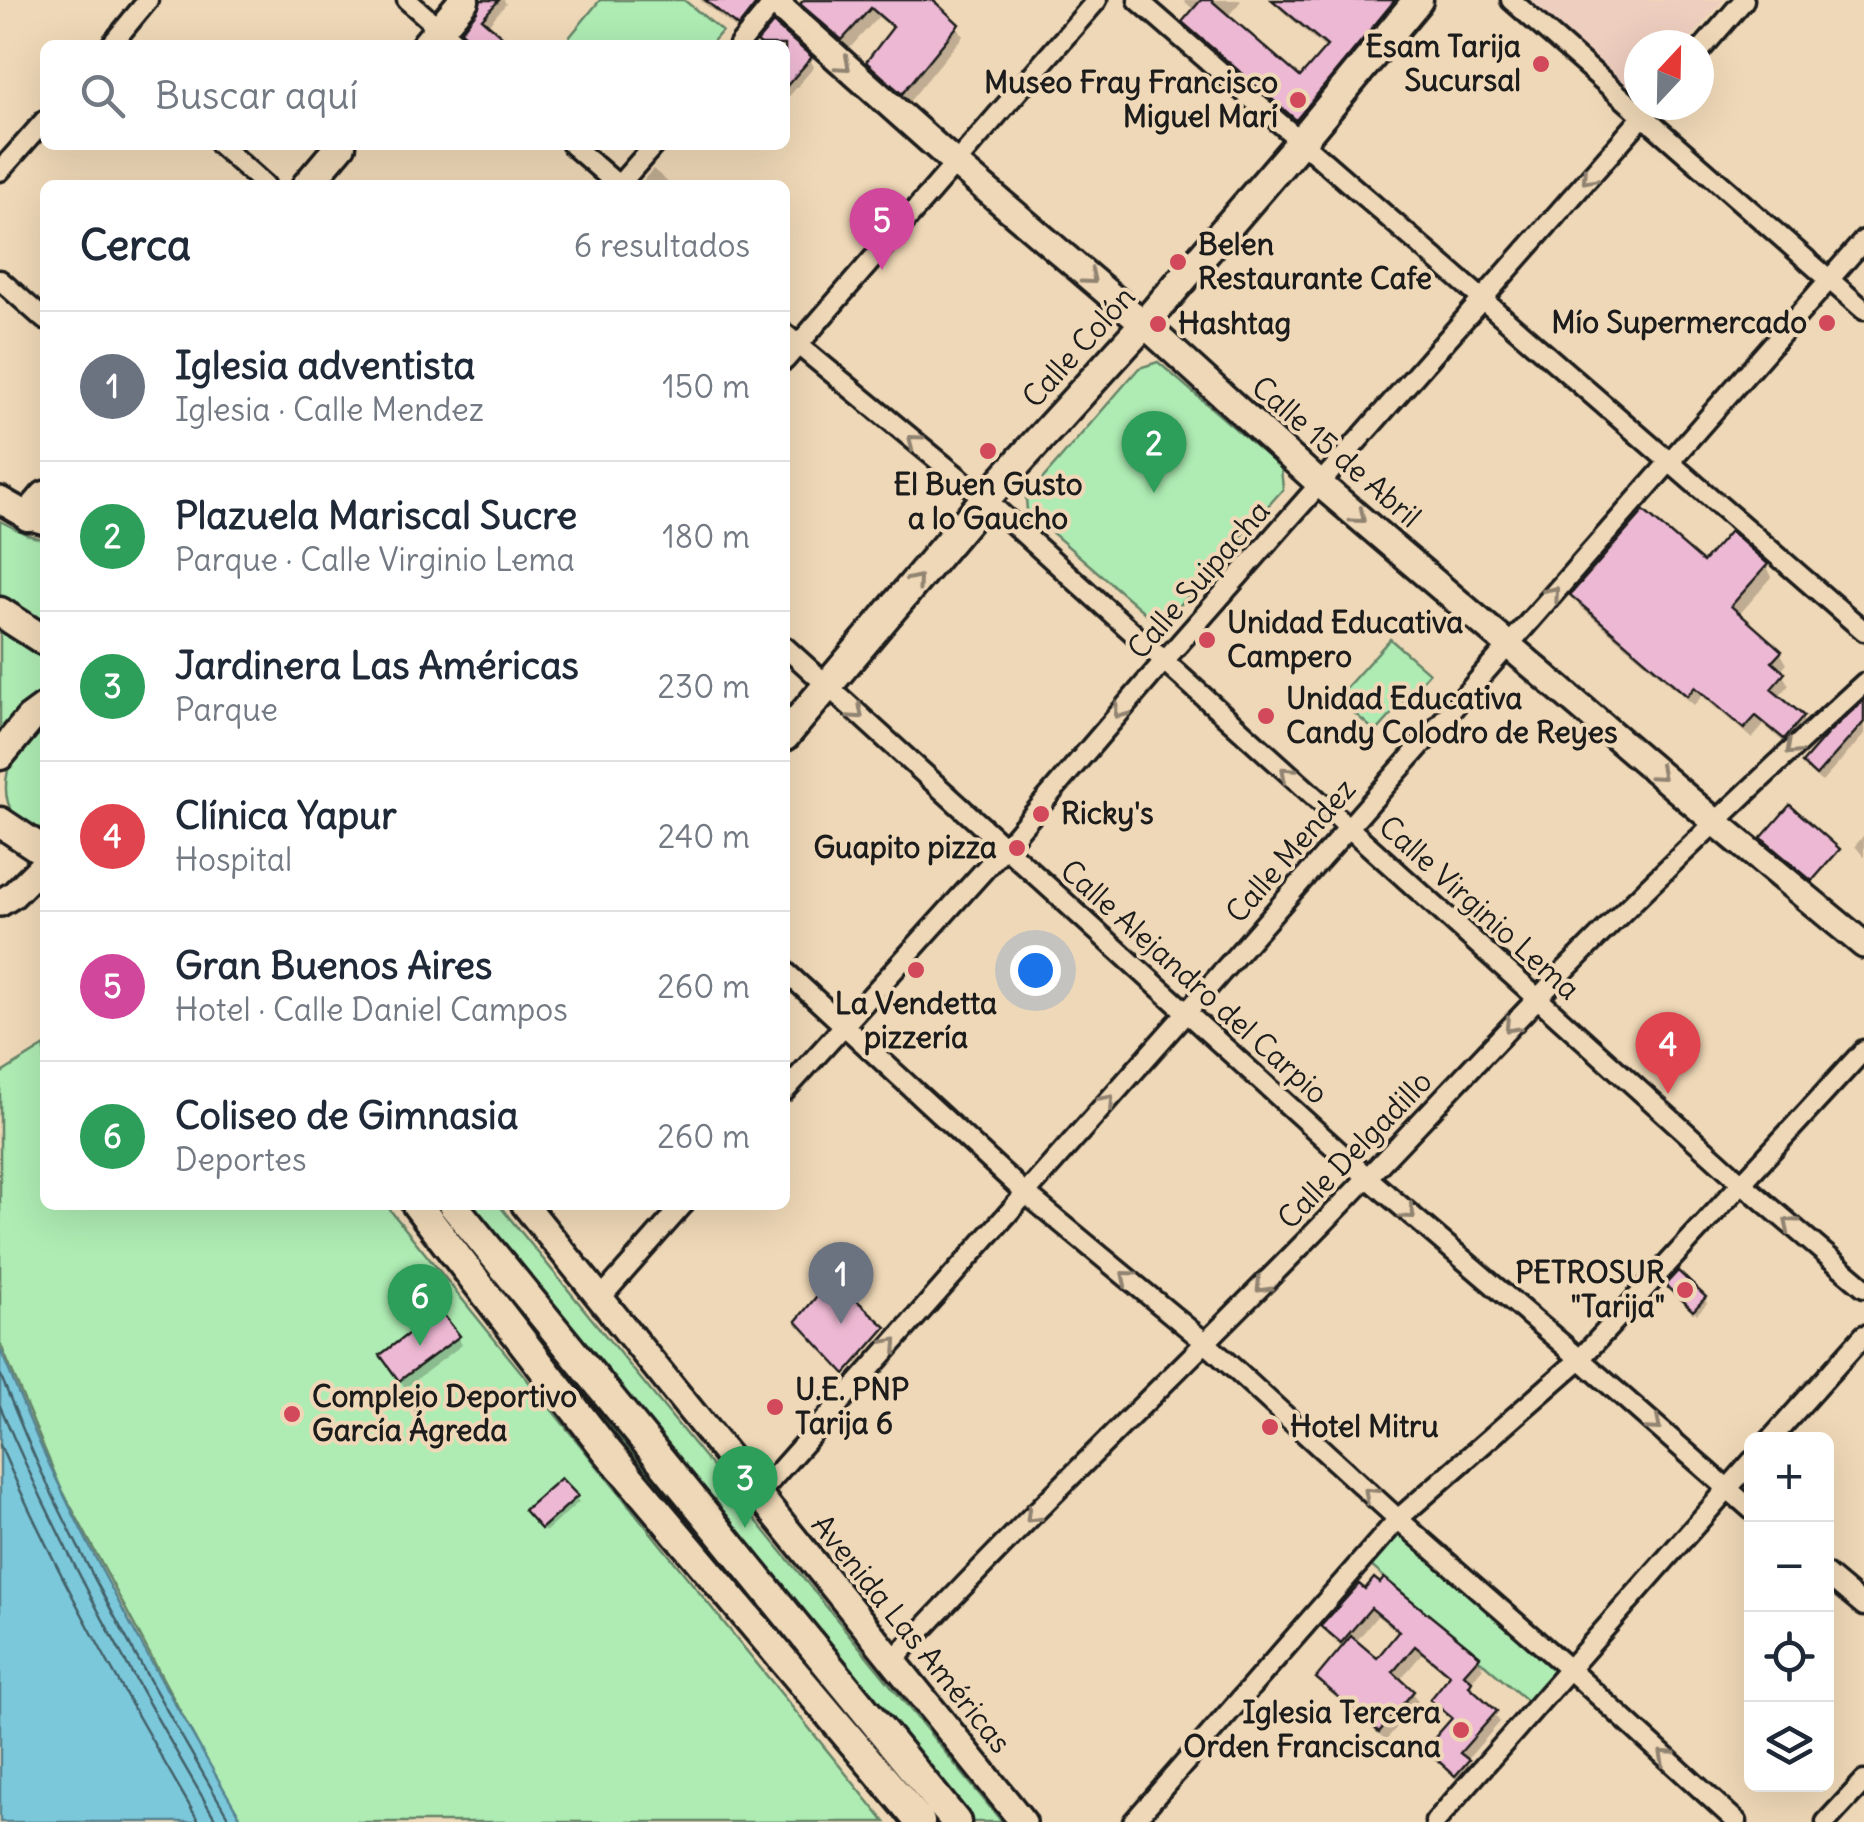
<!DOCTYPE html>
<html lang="es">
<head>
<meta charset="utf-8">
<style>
  body { margin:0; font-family:Delius,sans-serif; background:#f2f2f3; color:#1f2937 }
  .controls { position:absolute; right:30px; bottom:30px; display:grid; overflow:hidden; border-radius:15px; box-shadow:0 10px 40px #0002 }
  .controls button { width:90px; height:90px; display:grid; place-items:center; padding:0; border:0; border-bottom:2px solid #e0e1e3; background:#fff; color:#1f2937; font:50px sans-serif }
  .compass { position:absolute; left:1624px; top:30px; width:90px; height:90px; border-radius:50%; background:#fff; box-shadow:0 10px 40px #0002; rotate:22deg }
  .you { position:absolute; left:1035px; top:970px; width:35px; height:35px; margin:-25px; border:8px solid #fff; border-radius:50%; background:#1a73e8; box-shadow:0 0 0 15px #1a73e833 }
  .badge { display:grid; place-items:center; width:65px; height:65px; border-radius:50%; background:#d1495b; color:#fff; font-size:32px; font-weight:700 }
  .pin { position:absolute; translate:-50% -82px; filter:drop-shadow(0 2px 5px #0008) }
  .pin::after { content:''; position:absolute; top:52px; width:35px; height:30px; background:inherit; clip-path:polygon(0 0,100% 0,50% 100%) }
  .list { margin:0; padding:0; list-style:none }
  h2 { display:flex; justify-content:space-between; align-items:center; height:130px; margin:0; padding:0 40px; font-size:42px }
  h2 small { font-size:32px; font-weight:400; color:#747a83 }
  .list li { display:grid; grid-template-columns:65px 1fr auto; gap:30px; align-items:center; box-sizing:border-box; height:150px; padding:0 40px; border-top:2px solid #e0e1e3 }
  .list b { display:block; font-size:38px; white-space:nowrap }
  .list p { margin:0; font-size:32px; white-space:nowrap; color:#747a83 }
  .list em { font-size:32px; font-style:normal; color:#747a83 }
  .icon { flex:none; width:55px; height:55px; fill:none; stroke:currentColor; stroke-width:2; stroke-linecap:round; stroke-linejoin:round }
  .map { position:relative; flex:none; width:1864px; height:1822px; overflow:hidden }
  .search { position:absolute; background:#fff; box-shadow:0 10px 40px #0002; left:40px; top:40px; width:750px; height:110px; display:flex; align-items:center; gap:25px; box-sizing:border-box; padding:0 35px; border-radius:15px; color:#747a83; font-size:38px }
  .panel { position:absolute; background:#fff; box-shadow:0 10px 40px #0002; left:40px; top:180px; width:750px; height:1030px; border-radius:15px }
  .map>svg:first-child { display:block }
  .built { fill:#eecebf }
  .green { fill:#aeecb3; stroke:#658468; stroke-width:2.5 }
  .water { fill:#7cc8db; stroke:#56838f; stroke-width:2.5 }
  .shadow { fill:#0003; fill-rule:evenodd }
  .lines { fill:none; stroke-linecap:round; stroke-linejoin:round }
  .shore { stroke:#426168; stroke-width:2.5 }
  .building { fill:#edb8d3; stroke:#1c1c1c; stroke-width:2.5 }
  .street-casing { stroke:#1c1c1c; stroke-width:25 }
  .secondary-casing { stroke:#1c1c1c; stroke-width:32 }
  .primary-casing { stroke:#1c1c1c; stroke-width:35 }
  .street { stroke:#efd8b7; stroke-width:18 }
  .secondary { stroke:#efd8b7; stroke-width:25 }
  .primary { stroke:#efd8b7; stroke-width:28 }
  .oneway { stroke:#908371 }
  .poi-dot { fill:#d1495b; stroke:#efd8b7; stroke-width:4 }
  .labels { text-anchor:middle; stroke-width:8; stroke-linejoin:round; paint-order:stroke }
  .poi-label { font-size:30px; font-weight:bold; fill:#1c1c1c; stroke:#efd8b7; text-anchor:start }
  .street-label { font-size:30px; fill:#1c1c1c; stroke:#efd8b7 }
</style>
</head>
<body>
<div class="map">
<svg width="1864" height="1822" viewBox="0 0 1864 1822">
  <rect width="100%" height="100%" fill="#efd8b7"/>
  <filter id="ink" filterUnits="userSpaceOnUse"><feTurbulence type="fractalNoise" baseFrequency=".01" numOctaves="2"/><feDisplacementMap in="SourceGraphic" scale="20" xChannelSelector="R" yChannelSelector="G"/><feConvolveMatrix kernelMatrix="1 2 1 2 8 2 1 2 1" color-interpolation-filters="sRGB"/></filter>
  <g filter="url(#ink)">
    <path class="built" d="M1523 0H1723L1685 45H1639V92L1633 94Z"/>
    <path class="green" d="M600 0H684L722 31 710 45H563Z
      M1158 362 1281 468 1283 489 1165 622 1151 618 1027 511 1026 498 1139 368Z
      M0 521 28 535 45 540V630L0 601Z
      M0 622 45 651V696L0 735Z
      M1390 639 1429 673 1376 732 1337 698Z
      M45 718V829C2 824 0 789 13 753 21 741 35 729 45 718Z
      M45 1046V1205H386L885 1822H242L216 1778 60 1486 0 1343V1074Z
      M431 1205H442L945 1822H929Z
      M464 1205H499L1002 1822H966Z
      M1398 1524 1561 1666 1528 1702 1362 1558Z"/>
    <path class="water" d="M0 1349C17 1389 33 1431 52 1470 109 1591 176 1707 243 1822H0Z"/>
    <path class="shadow" d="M484 0H504L506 4 487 26 508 45H472L464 31 480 12Z
      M700 0H755L761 11 745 36Z
      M807 0H929L957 26 963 36 909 102 875 73 869 62 894 30 878 17 849 49 810 14 804 4Z
      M1183 0H1242L1227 17 1301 81 1327 50 1281 10 1275 0H1410L1303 130 1192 33 1185 22 1195 11Z
      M774 27 810 59 814 67 786 100 785 45H758Z
      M653 169 671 185H639Z
      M1766 565 1772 577 1738 616 1780 652 1787 664 1780 671 1789 685 1778 698 1802 718 1808 729 1791 749 1764 725 1752 739 1702 696 1694 705 1580 607 1573 596 1703 566Z
      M1864 703V735L1822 782 1809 772 1805 764Z
      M1864 835V857L1855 846Z
      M832 1282 884 1330 847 1373 799 1321Z
      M1671 1290 1704 1298 1707 1303 1697 1314Z
      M458 1337 462 1345 405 1388 388 1364Z
      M561 1481 579 1502 545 1532 530 1515Z
      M1359 1588 1478 1658 1483 1668 1470 1683 1500 1722 1466 1761 1472 1772 1462 1784 1434 1759 1428 1749 1453 1721 1439 1709 1433 1700 1451 1678 1422 1654 1399 1681 1412 1692 1418 1702 1386 1740 1325 1688 1319 1678 1344 1649 1329 1636 1324 1627ZM1377 1616 1400 1634 1377 1662 1355 1643Z"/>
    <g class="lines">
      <path class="shore" d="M0 1374C14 1407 27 1441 42 1473 98 1593 165 1708 231 1822
        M0 1406C61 1550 138 1687 217 1822
        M0 1445C56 1575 128 1700 199 1822"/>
    </g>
    <path class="building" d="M481 0H499L482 19 512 45H470L467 36 461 31 477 11Z
      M705 0H756V4L738 27Z
      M804 0H933L959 24 902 94 866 62 893 27 871 8 842 40 800 4Z
      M1201 0H1211L1300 77 1327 46 1272 0H1395L1296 120 1182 22Z
      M773 23 812 57 785 88V45H761L757 42Z
      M1644 511 1703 562 1730 531 1768 564 1731 606 1782 651 1772 662 1785 673 1771 689 1804 716 1784 739 1756 716 1744 729 1695 687 1687 696 1570 595Z
      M1864 700V722L1816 776 1802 763 1830 731Z
      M1790 805 1840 849 1812 881 1761 838Z
      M1678 1271 1706 1297 1693 1311 1665 1285Z
      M832 1278 886 1327 845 1374 796 1321Z
      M440 1310 460 1336 399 1381 380 1355Z
      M561 1478 578 1496 541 1529 524 1510Z
      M1374 1578 1380 1583 1384 1578 1480 1656 1464 1674 1472 1681 1469 1686 1497 1711 1460 1753 1469 1760 1455 1776 1425 1749 1452 1718 1430 1700 1450 1675 1415 1646 1393 1672 1414 1691 1379 1732 1316 1678 1351 1636 1377 1658 1399 1631 1371 1608 1341 1643 1321 1626 1359 1584 1365 1589Z"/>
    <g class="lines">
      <g class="street-casing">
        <path id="street" d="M407 0 458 45
          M1138 0 1864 631
          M1511 0 1864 310
          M111 45 148 0
          M739 45 776 0
          M1699 52 1744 0
          M220 145 265 185
          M572 145 618 185
          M0 171 45 120
          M619 185 654 145
          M0 280 45 320
          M785 334 985 499 1743 1184 1864 1287
          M785 360 1097 0
          M785 647 1368 1178 1580 1359 1752 1510
          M785 971 1025 1193 1206 1343 1398 1519 1569 1669 1737 1822
          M785 1091 1006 846 1163 662 1653 105
          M599 1300 683 1205
          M1770 1440 1864 1335
          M758 1495 1186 1013 1864 240
          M1826 1574 1864 1606
          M892 1662C1024 1519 1165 1385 1301 1246 1381 1165 1458 1081 1537 999 1642 890 1752 786 1864 683
          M1133 1822 1398 1519 1580 1359 1864 1050
          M1435 1822 1752 1461
          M1826 1822 1864 1781"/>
      </g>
      <g class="secondary-casing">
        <path id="secondary" d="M772 0 954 162 1144 324 1321 485 1714 821 1864 945
          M0 500 28 516 45 521
          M0 903 13 895 45 863
          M525 1205 1023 1822"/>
      </g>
      <g class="primary-casing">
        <path id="primary" d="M426 45 464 0
          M307 185 341 145
          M28 516 45 496
          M0 612 45 641
          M785 736 985 499 1144 324 1302 140 1418 0
          M0 755 30 719 45 708
          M0 822 45 852
          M417 1205 607 1451 920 1822
          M453 1205 956 1822"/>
      </g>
      <use href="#street" class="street"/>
      <use href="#secondary" class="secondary"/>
      <use href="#primary" class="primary"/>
    </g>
    <defs><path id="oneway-chevron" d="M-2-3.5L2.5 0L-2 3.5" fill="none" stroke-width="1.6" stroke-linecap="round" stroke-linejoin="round" transform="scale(2.5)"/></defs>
    <g class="oneway">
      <use href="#oneway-chevron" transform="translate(844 65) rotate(41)"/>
      <use href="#oneway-chevron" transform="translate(1588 178) rotate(132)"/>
      <use href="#oneway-chevron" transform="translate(1090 278) rotate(40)"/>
      <use href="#oneway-chevron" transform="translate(914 441) rotate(-140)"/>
      <use href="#oneway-chevron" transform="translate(1359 517) rotate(40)"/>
      <use href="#oneway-chevron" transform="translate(916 581) rotate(-50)"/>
      <use href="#oneway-chevron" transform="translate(1553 593) rotate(-49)"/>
      <use href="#oneway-chevron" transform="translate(1120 712) rotate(130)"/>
      <use href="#oneway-chevron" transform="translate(857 713) rotate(42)"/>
      <use href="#oneway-chevron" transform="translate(1792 749) rotate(137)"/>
      <use href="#oneway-chevron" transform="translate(1287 773) rotate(-138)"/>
      <use href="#oneway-chevron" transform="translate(1659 774) rotate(41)"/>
      <use href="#oneway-chevron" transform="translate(1511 1026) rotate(133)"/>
      <use href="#oneway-chevron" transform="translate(1108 1101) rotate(-48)"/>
      <use href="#oneway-chevron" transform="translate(1409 1213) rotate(40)"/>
      <use href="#oneway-chevron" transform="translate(1790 1224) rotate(-140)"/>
      <use href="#oneway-chevron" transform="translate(1127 1277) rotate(-140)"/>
      <use href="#oneway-chevron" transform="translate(1262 1286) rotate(134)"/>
      <use href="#oneway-chevron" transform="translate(892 1344) rotate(-48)"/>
      <use href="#oneway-chevron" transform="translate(1655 1425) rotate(41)"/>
      <use href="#oneway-chevron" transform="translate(1370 1494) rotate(-137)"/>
      <use href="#oneway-chevron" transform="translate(1032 1516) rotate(135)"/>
      <use href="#oneway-chevron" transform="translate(1665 1756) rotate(-138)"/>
    </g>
  </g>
  <g class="poi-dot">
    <circle cx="1541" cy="64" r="10"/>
    <circle cx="1298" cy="100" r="10"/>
    <circle cx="1178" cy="262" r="10"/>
    <circle cx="1827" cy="323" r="10"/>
    <circle cx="1158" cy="324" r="10"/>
    <circle cx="988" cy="451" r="10"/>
    <circle cx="1207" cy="640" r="10"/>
    <circle cx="1266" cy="716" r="10"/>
    <circle cx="1041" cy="814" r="10"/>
    <circle cx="1017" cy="848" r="10"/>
    <circle cx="916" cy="970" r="10"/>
    <circle cx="1685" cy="1290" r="10"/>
    <circle cx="775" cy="1407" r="10"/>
    <circle cx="292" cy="1414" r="10"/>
    <circle cx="1270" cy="1427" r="10"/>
    <circle cx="1461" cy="1730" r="10"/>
  </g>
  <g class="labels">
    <g class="poi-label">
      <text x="1521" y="57" text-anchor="end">Esam Tarija<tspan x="1521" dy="34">Sucursal</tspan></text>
      <text x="1278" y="93" text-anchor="end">Museo Fray Francisco<tspan x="1278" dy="34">Miguel Marí</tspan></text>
      <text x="1198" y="255">Belen<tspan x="1198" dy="34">Restaurante Cafe</tspan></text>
      <text x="1807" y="333" text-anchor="end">Mío Supermercado</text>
      <text x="1178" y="334">Hashtag</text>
      <text x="988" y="495" text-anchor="middle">El Buen Gusto<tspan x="988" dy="34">a lo Gaucho</tspan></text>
      <text x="1227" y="633">Unidad Educativa<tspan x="1227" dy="34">Campero</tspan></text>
      <text x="1286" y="709">Unidad Educativa<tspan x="1286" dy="34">Candy Colodro de Reyes</tspan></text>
      <text x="1061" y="824">Ricky's</text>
      <text x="997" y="858" text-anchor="end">Guapito pizza</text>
      <text x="916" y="1014" text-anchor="middle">La Vendetta<tspan x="916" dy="34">pizzería</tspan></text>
      <text x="1665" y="1283" text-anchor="end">PETROSUR<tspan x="1665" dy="34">"Tarija"</tspan></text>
      <text x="795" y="1400">U.E. PNP<tspan x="795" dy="34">Tarija 6</tspan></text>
      <text x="312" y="1407">Complejo Deportivo<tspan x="312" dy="34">García Ágreda</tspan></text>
      <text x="1290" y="1437">Hotel Mitru</text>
      <text x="1441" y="1723" text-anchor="end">Iglesia Tercera<tspan x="1441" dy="34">Orden Franciscana</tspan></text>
    </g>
    <g class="street-label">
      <text transform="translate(1079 347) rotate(-48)" y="10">Calle Colón</text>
      <text transform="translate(1336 452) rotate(41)" y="10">Calle 15 de Abril</text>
      <text transform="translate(1199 580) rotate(-49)" y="10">Calle Suipacha</text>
      <text transform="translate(1291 851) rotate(-49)" y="10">Calle Mendez</text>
      <text transform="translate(1479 908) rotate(42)" y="10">Calle Virginio Lema</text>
      <text transform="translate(1194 982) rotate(42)" y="10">Calle Alejandro del Carpio</text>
      <text transform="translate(1355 1150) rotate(-46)" y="10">Calle Delgadillo</text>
      <text transform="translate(911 1634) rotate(51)" y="10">Avenida Las Américas</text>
    </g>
  </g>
</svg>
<div class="controls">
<button>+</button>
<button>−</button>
<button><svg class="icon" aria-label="locate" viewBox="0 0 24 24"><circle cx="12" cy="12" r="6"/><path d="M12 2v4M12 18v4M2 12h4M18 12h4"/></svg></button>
<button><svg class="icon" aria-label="layers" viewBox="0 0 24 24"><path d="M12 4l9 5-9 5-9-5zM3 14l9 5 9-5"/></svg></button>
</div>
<svg class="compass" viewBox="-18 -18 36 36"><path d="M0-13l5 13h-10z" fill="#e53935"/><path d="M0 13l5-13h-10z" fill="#747a83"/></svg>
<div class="you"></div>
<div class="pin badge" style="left:841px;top:1324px;background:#6b7280">1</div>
<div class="pin badge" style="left:1154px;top:493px;background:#2e9e5b">2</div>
<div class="pin badge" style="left:745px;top:1528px;background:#2e9e5b">3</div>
<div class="pin badge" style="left:1668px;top:1094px;background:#e0444e">4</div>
<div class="pin badge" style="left:882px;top:270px;background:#d1479c">5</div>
<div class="pin badge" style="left:420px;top:1346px;background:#2e9e5b">6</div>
<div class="search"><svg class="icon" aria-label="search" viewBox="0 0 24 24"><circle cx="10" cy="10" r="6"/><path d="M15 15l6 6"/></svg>Buscar aquí</div>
<section class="panel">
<h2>Cerca<small>6 resultados</small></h2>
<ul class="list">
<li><span class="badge" style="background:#6b7280">1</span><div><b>Iglesia adventista</b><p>Iglesia · Calle Mendez</p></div><em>150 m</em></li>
<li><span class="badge" style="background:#2e9e5b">2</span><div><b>Plazuela Mariscal Sucre</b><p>Parque · Calle Virginio Lema</p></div><em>180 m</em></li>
<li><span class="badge" style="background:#2e9e5b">3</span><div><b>Jardinera Las Américas</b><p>Parque</p></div><em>230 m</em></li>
<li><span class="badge" style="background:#e0444e">4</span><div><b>Clínica Yapur</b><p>Hospital</p></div><em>240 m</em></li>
<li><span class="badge" style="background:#d1479c">5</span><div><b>Gran Buenos Aires</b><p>Hotel · Calle Daniel Campos</p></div><em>260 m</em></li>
<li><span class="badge" style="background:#2e9e5b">6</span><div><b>Coliseo de Gimnasia</b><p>Deportes</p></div><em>260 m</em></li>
</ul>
</section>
</div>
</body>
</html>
